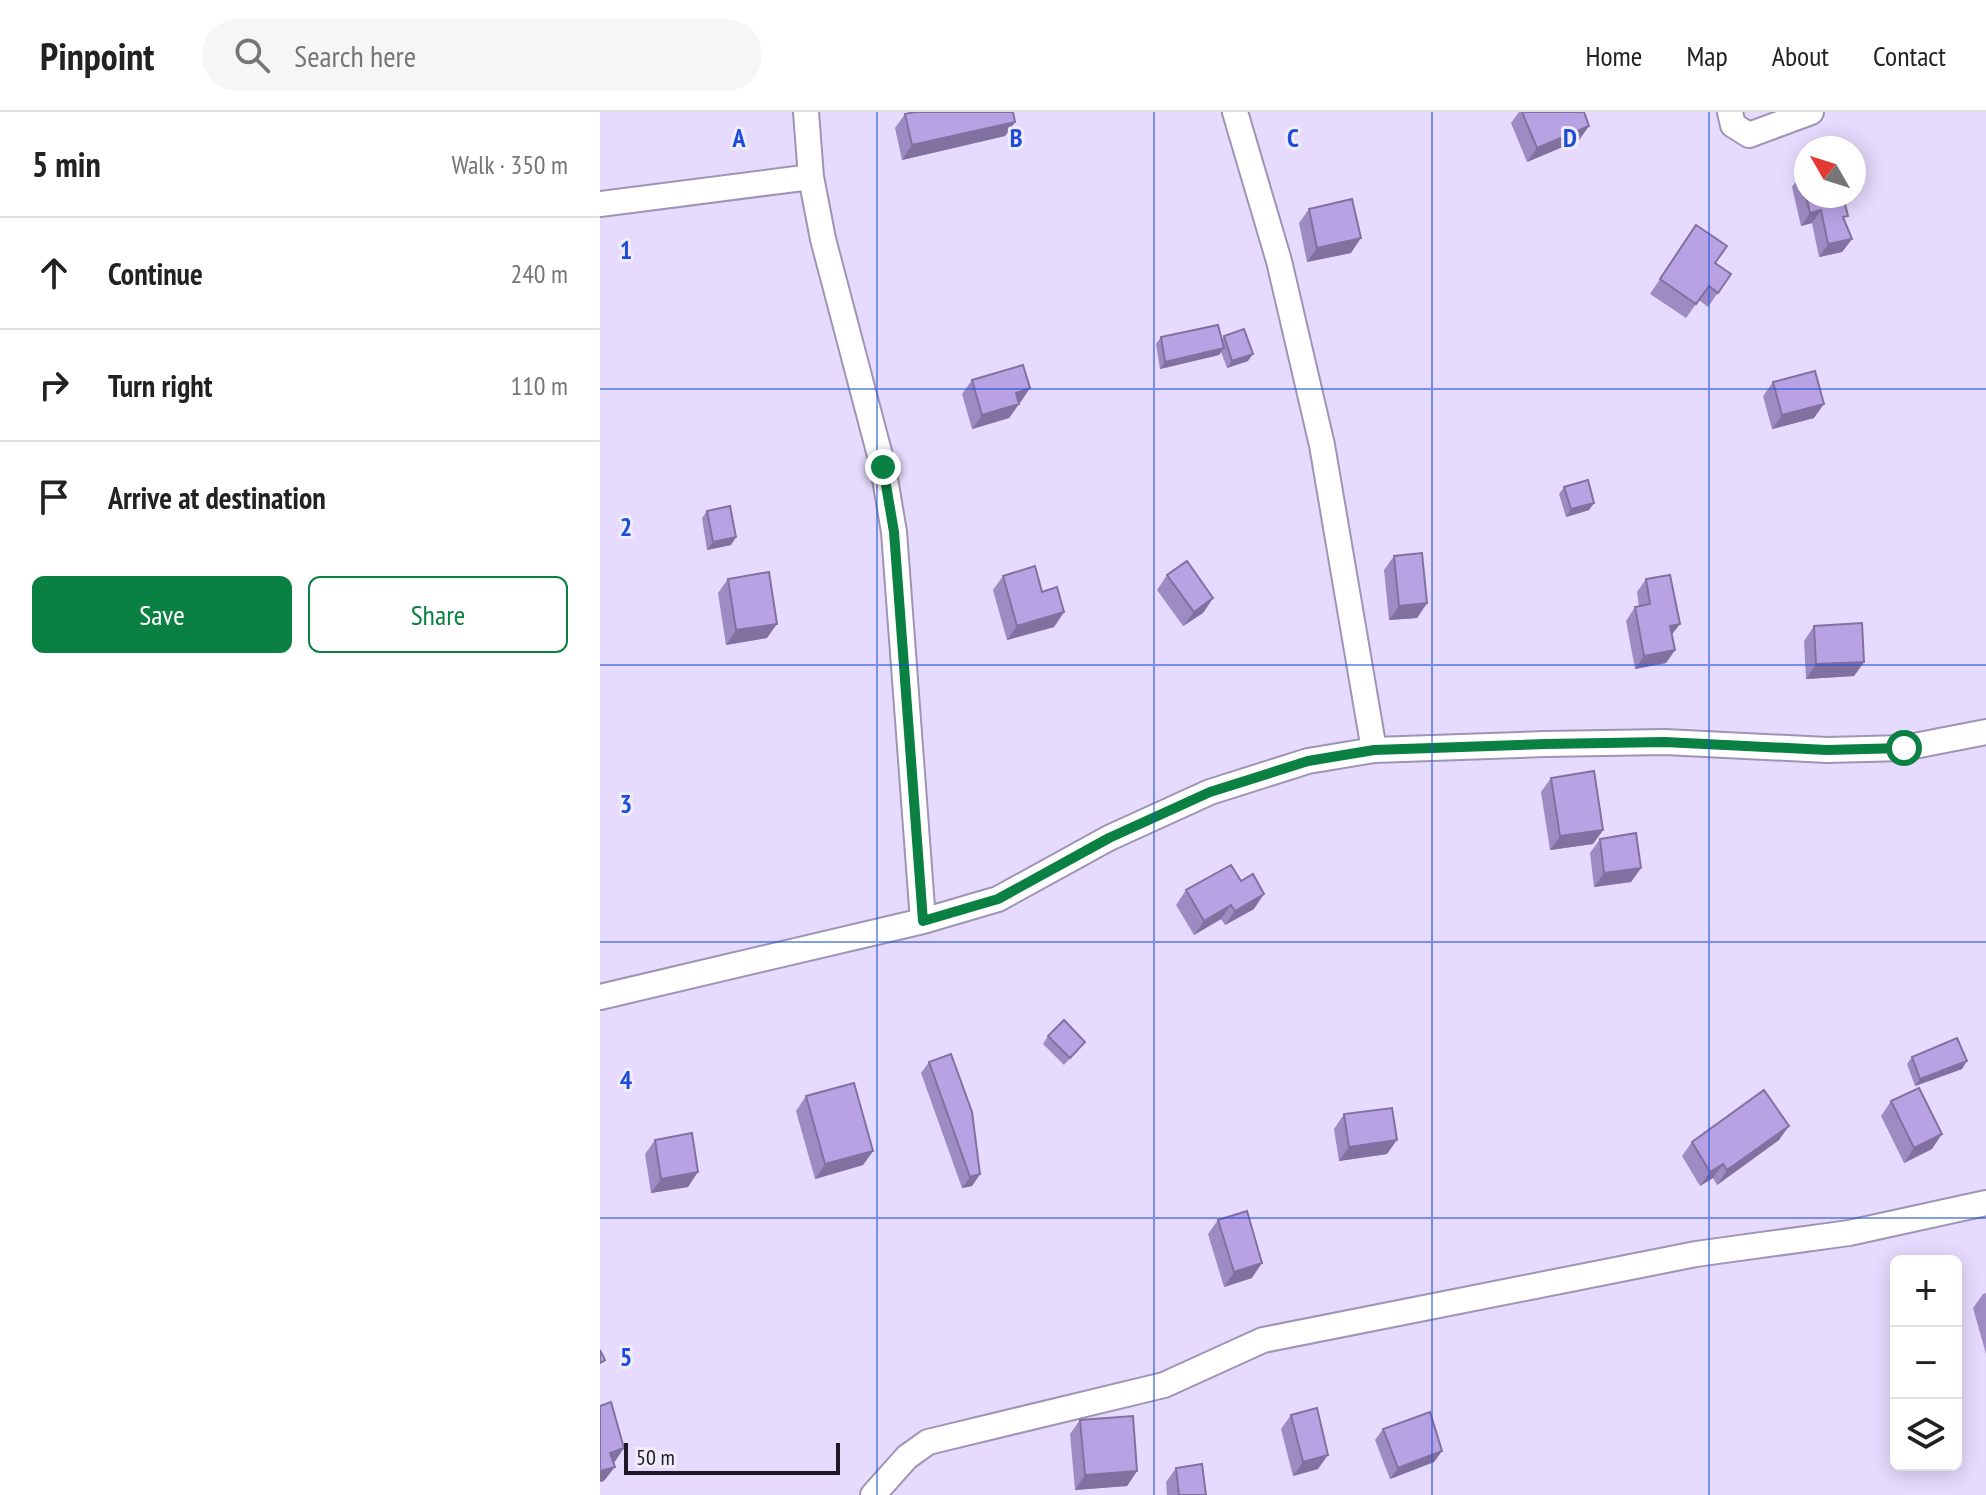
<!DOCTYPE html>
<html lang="en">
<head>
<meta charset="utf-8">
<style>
  body { margin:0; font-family:"PT Sans Narrow",sans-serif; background:#f6f6f6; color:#222 }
  .controls { position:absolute; right:24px; bottom:24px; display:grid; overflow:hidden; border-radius:12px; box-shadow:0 4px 20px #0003 }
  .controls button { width:72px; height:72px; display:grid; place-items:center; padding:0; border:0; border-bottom:2px solid #e0e0e0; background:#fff; color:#222; font:40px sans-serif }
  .compass { position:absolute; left:1194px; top:24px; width:72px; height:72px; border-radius:50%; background:#fff; box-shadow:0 4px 20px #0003; rotate:309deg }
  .scale { position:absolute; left:24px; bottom:20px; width:216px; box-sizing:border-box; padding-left:8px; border:4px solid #1d1925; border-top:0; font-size:22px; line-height:28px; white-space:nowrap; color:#1d1925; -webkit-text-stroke:6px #f1ecfa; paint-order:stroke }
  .stop { position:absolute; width:24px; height:24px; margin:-18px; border:6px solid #0b8043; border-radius:50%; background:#fff }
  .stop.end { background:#0b8043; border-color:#fff; box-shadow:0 2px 8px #0008 }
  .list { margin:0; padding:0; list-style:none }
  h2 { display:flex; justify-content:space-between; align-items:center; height:104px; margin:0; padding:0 32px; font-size:34px }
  h2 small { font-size:26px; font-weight:400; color:#767676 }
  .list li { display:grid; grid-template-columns:52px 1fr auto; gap:24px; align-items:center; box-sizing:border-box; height:112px; padding:0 32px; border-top:2px solid #e0e0e0 }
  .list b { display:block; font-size:30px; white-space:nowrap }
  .list em { font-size:26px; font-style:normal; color:#767676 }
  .actions { display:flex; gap:16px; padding:24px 32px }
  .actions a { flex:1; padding:18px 0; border:2px solid #0b8043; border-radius:12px; text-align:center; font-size:28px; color:#0b8043 }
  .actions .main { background:#0b8043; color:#fff }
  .icon { flex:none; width:44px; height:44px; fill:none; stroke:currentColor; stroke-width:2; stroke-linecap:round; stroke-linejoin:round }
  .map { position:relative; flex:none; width:1386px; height:1383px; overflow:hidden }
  header { display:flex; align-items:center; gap:48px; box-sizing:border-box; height:112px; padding:0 40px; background:#fff; border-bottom:2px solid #e0e0e0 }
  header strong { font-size:38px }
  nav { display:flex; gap:44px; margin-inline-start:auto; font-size:28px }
  .search { width:560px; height:72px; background:#f6f6f6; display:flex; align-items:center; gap:20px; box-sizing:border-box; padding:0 28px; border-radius:44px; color:#767676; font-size:30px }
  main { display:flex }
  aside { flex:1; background:#fff }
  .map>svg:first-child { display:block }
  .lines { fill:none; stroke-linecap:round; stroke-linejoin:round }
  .minor-casing { stroke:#9e94b4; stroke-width:28 }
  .minor { stroke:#fff; stroke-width:24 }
  .wall { fill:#9f8bc4 }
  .shaded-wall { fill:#8271a0 }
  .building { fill:#b9a2e4; stroke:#8271a0; stroke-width:2 }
  .route { stroke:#0b8043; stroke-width:10 }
  .grid { fill:none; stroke:#1d4ed8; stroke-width:2; stroke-opacity:0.55 }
  .grid-label { font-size:26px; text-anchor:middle; font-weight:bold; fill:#1d4ed8; stroke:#f1ecfa; stroke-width:6; stroke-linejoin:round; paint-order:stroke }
</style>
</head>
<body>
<header>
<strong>Pinpoint</strong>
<div class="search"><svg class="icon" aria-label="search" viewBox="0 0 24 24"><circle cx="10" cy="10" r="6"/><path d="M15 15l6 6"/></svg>Search here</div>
<nav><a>Home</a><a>Map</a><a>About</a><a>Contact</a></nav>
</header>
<main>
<aside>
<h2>5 min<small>Walk · 350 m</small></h2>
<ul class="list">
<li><svg class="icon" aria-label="ahead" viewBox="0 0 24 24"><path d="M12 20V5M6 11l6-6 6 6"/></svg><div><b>Continue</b></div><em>240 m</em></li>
<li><svg class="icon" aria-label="right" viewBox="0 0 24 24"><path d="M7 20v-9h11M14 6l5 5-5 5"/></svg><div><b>Turn right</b></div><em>110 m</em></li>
<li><svg class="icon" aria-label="arrive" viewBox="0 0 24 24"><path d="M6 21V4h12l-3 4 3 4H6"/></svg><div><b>Arrive at destination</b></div></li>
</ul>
<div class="actions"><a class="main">Save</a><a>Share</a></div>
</aside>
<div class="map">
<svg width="1386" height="1383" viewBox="0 0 1386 1383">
  <rect width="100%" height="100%" fill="#e6dbfe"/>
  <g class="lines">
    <g class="minor-casing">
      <path id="minor" d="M206 0 211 65 223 127 283 355 294 420 323 809
        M635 0 679 149 722 333 774 638
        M1130 0 1133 13 1149 23 1211 0
        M0 92 211 65
        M0 885 323 809 398 787 509 726 610 680 708 649 774 638 945 632 1065 630 1227 638 1304 636 1386 620
        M273 1383 307 1345 328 1330 564 1273 663 1228 1096 1142 1249 1121 1386 1091"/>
    </g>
    <use href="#minor" class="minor"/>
  </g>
  <path class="wall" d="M919 0H984L989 14 979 28 927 50 911 11Z
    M305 2 415 10 405 24 302 48 295 16Z
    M1201 62 1244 109 1252 127 1242 140 1219 145 1212 111 1201 114 1192 75Z
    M709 97 751 141 707 150 699 111Z
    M1096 113 1115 151 1131 162 1108 195 1099 188 1086 206 1050 182Z
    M624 224 648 249 627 256 621 240 619 243 560 257 556 232 561 225 622 227Z
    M372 268 430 276 409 306 372 317 362 282Z
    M1173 270 1214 306 1172 317 1163 284Z
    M964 375 994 391 989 398 966 405 959 382Z
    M107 399 136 425 131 433 107 438 102 406Z
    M794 444 827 491 817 506 789 508 784 458Z
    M567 463 613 486 603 501 583 514 557 478Z
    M403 464 442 480 464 500 454 515 407 528 393 478Z
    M128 467 167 526 126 533 118 481Z
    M1046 467 1075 538 1066 551 1035 557 1026 509 1035 495H1039L1037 480Z
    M1214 514 1264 550 1254 564 1206 567 1204 529Z
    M951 666 1003 718 993 732 950 738 941 680Z
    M1000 727 1041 756 1031 770 994 775 990 741Z
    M586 778 654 797 625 813 621 807 594 823 576 793Z
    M448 924 485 930 464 953 443 932Z
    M1312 945 1362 957 1315 974 1307 952Z
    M329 950 380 1062 372 1074 362 1076 321 961Z
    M206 984 273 1039 263 1053 215 1067 196 999Z
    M1291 989 1332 1037 1304 1051 1281 1004Z
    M744 1002 787 1042 739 1049 734 1017Z
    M55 1028 88 1075 51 1081 45 1042Z
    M1179 1028 1117 1073 1113 1066 1100 1074 1082 1044 1092 1030Z
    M618 1108 652 1166 624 1175 608 1122Z
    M1386 1181V1242L1373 1196 1383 1182Z
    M691 1303 718 1357 693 1364 681 1317Z
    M480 1308 537 1359 527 1374 475 1378 470 1322Z
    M783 1317 842 1339 834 1350 790 1367 775 1328Z
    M576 1356 606 1383H567L566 1370Z"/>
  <path class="shaded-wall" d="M415 10 405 24 302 48 312 33Z
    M989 14 979 28 927 50 937 36Z
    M1221 98 1212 111 1201 114 1210 101Z
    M761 126 751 141 707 150 717 136Z
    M1252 127 1242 140 1219 145 1228 132Z
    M624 236 619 243 560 257 565 250Z
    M653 242 648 249 627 256 632 249Z
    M430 276 420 291 406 295 416 281Z
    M419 292 409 306 372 317 382 303Z
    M1224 292 1214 306 1172 317 1182 303Z
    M994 391 989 398 966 405 971 397Z
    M136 425 131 433 107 438 113 430Z
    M613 486 603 501 583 514 594 500Z
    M827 491 817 506 789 508 799 494Z
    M464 500 454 515 407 528 417 514Z
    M177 512 167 526 126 533 136 518Z
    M1080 512 1070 525V514Z
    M1075 538 1066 551 1035 557 1044 544Z
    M1264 550 1254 564 1206 567 1216 552Z
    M1003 718 993 732 950 738 960 724Z
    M1041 756 1031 770 994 775 1004 761Z
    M664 782 654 797 625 813 635 799Z
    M631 793 621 807 594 823 604 809Z
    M1367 949 1362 957 1315 974 1320 967Z
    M1189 1014 1179 1028 1117 1073 1127 1058Z
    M1342 1022 1332 1037 1304 1051 1314 1036Z
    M797 1028 787 1042 739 1049 749 1035Z
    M273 1039 263 1053 215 1067 225 1052Z
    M1123 1052 1113 1066 1100 1074 1110 1060Z
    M98 1060 88 1075 51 1081 61 1067Z
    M380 1062 372 1074 362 1076 370 1065Z
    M662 1151 652 1166 624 1175 634 1160Z
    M24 1336 14 1351 0 1355 10 1341Z
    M842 1339 834 1350 790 1367 798 1356Z
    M728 1343 718 1357 693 1364 703 1350Z
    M15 1355 4 1369 0 1370V1359Z
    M537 1359 527 1374 475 1378 485 1363Z"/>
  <path class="building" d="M315 0H413L415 10 312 33 305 2Z
    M922 0H984L989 14 937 36Z
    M1206 61V83L1201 62Z
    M1206 84H1243L1248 104 1243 105 1252 127 1228 132 1221 98 1210 101Z
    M752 87 761 126 717 136 709 97Z
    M1096 113 1127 134 1115 151 1131 162 1118 181 1109 174 1096 192 1060 167Z
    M618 213 624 236 565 250 561 225Z
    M644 217 653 242 632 249 624 224Z
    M423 253 430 276 416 281 419 292 382 303 372 268Z
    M1215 259 1224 292 1182 303 1173 270Z
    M988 368 994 391 971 397 964 375Z
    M130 394 136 425 113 430 107 399Z
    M822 441 827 491 799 494 794 444Z
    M587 449 613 486 594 500 567 463Z
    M435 454 442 480 457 475 464 500 417 514 403 464Z
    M169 460 177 512 136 518 128 467Z
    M1070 463 1080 512 1070 514 1075 538 1044 544 1035 495 1050 492 1046 467Z
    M1262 511 1264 550 1216 552 1214 514Z
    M994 659 1003 718 960 724 951 666Z
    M1036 721 1041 756 1004 761 1000 727Z
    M631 753 641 769 653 762 664 782 635 799 631 793 604 809 586 778Z
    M464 908 485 930 470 946 448 924Z
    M1357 926 1367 949 1320 967 1312 945Z
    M351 942 372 1000 380 1062 370 1065 329 950Z
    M254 971 273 1039 225 1052 206 984Z
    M1319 976 1342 1022 1314 1036 1291 989Z
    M1164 978 1189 1014 1127 1058 1123 1052 1110 1060 1092 1030Z
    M792 996 797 1028 749 1035 744 1002Z
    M92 1021 98 1060 61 1067 55 1028Z
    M647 1099 662 1151 634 1160 618 1108Z
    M0 1238 5 1248 0 1251Z
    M11 1290 24 1336 10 1341 15 1355 0 1359V1294Z
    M717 1296 728 1343 703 1350 691 1303Z
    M830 1300 842 1339 798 1356 783 1317Z
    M533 1304 537 1359 485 1363 480 1308Z
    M602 1352 606 1383H579L576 1356Z"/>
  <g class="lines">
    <path class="route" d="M283 355 294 420 323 809 398 787 509 726 610 680 708 649 774 638 945 632 1065 630 1227 638 1304 636"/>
  </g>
  <path class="grid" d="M277 0V1383M554 0V1383M832 0V1383M1109 0V1383M0 277H1386M0 553H1386M0 830H1386M0 1106H1386"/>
  <g class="grid-label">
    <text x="139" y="35">A</text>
    <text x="416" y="35">B</text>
    <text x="693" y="35">C</text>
    <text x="970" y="35">D</text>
    <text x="26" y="147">1</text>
    <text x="26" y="424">2</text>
    <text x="26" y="701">3</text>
    <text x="26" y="977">4</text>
    <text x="26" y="1254">5</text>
  </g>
</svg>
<div class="controls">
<button>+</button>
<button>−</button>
<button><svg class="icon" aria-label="layers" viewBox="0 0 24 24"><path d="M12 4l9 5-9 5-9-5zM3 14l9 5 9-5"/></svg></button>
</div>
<svg class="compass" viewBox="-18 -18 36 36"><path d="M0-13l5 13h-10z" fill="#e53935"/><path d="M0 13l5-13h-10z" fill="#767676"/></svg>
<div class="scale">50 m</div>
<div class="stop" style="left:1304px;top:636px"></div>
<div class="stop end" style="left:283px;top:355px"></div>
</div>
</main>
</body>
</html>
